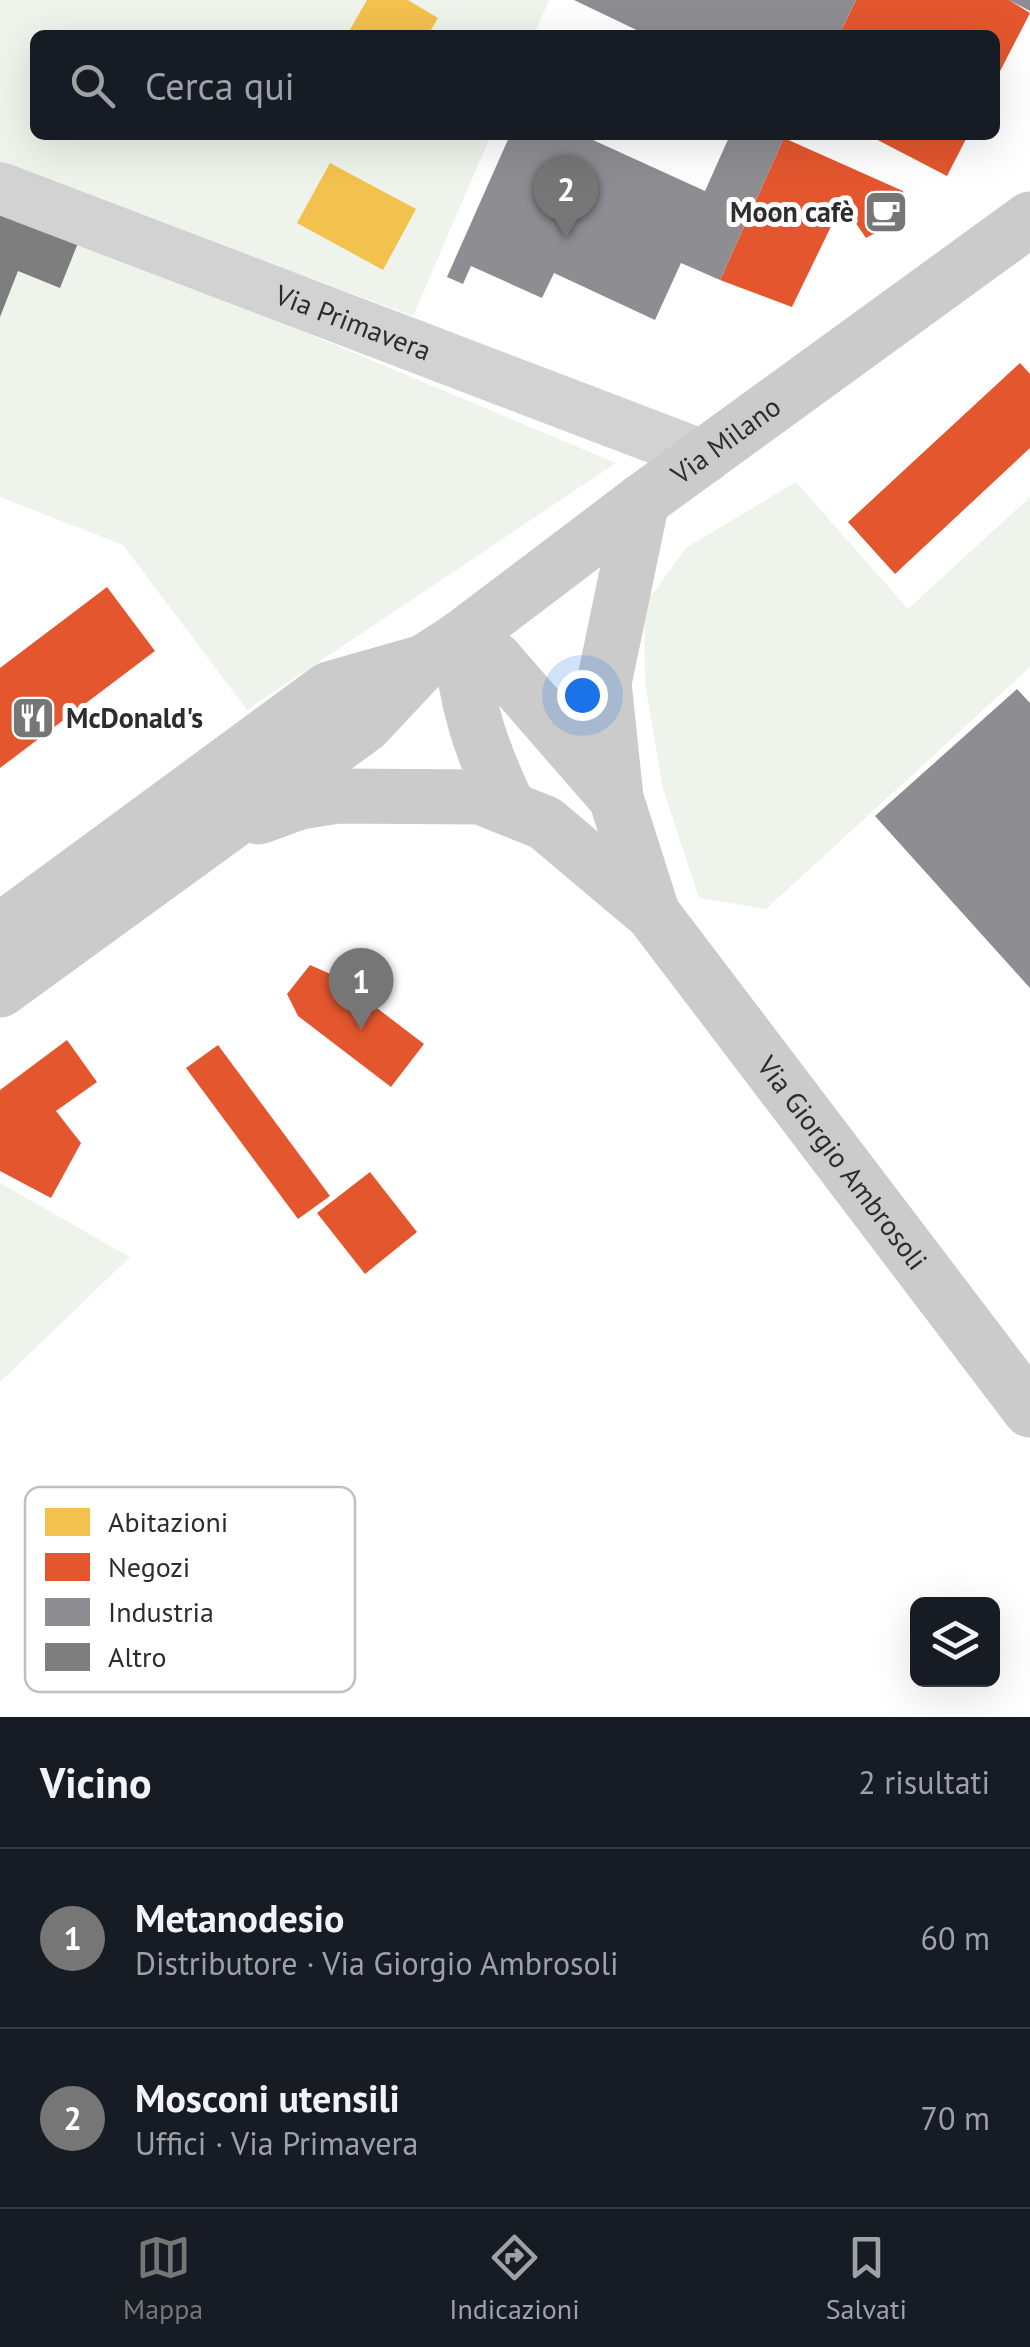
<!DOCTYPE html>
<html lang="it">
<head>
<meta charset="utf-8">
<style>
  body { margin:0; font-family:"PT Sans",sans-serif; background:#242831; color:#f1f3f6 }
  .controls { position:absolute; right:30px; bottom:30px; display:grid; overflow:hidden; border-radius:15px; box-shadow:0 10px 40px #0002 }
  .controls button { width:90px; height:90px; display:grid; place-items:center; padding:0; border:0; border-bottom:2px solid #363941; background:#171b24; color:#f1f3f6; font:50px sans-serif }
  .you { position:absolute; left:582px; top:695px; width:35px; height:35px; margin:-25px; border:8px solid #fff; border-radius:50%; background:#1a73e8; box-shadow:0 0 0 15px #1a73e833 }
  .badge { display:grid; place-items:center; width:65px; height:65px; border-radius:50%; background:#767676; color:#fff; font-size:32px; font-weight:700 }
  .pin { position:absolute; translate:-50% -82px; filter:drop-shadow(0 2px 5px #0008) }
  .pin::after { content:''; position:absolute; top:52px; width:35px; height:30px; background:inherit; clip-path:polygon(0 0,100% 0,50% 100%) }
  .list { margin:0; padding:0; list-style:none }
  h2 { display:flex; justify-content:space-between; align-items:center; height:130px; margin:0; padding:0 40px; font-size:42px }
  h2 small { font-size:32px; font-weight:400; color:#9ea1a6 }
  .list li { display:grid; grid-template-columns:65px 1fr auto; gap:30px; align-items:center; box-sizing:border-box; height:180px; padding:0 40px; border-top:2px solid #363941 }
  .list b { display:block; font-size:38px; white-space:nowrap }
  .list p { margin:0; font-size:32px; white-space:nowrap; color:#9ea1a6 }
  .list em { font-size:32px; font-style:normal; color:#9ea1a6 }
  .icon { flex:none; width:55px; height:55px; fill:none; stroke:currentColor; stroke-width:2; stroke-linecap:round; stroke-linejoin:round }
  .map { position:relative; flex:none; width:1030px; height:1717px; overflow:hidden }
  .search { position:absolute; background:#171b24; box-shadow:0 10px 40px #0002; left:30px; right:30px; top:30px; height:110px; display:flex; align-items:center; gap:25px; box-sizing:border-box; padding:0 35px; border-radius:15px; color:#9ea1a6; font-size:38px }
  .sheet { height:490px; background:#171b24 }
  nav { display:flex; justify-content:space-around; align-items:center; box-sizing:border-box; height:140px; border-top:2px solid #363941; background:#171b24; font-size:28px; color:#9ea1a6 }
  nav a { display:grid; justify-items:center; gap:5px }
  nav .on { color:#767676 }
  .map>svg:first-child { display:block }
  .green { fill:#eef4eb }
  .homes { fill:#f2c14e }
  .shops { fill:#e4572e }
  .industry { fill:#8d8d92 }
  .building { fill:#7e7e7e }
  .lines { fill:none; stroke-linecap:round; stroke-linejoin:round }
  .minor { stroke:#d2d2d2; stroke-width:52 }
  .secondary { stroke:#cbcbcb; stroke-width:55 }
  .labels { text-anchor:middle; stroke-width:10; stroke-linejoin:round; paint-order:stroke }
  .poi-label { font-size:28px; font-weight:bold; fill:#2d2d2d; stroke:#fff; text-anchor:end }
  .street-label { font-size:28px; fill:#2d2d2d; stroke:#fff }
  .key { fill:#fff; stroke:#c0c0c0; stroke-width:2.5 }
  .key-label { font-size:28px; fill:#2d2d2d }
</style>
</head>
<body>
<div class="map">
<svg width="1030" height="1717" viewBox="0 0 1030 1717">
  <rect width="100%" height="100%" fill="#fff"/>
  <path class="green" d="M0 0H549L534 35H35V135H491L413 316 0 165Z
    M0 206 80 238 616 463 247 710 123 545 0 497Z
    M796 482 908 609 1030 497V667L766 909 699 898 663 789 645 684 644 606 686 548Z
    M0 1183 130 1257 0 1382Z"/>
  <path class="homes" d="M367 0H408L438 18 428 35H347Z
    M330 163 416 209 383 270 297 223Z"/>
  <path class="shops" d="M856 0H1009L1030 13 995 81V35H839Z
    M868 135H968L947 176Z
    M784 138 903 191 904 217 866 238 855 222 838 212 792 307 720 280Z
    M1020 363 1030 374V448L895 574 848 522Z
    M107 587 155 651 0 768V668Z
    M310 965 335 976 424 1044 391 1087 298 1016 287 994Z
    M67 1040 97 1082 56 1111 81 1143 51 1198 0 1171V1090Z
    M218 1045 330 1196 298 1219 186 1068Z
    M370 1172 417 1232 365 1274 317 1213Z"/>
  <path class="industry" d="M574 0H856L839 35H647Z
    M1009 0H1030V11Z
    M510 135H582L705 191 730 135H778L784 138 720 280 681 263 655 320 554 273 542 298 471 266 463 284 447 277Z
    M1017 689 1030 703V988L875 816Z"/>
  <path class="building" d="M0 206 80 238 60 288 18 271 0 317Z"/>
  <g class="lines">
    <path class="minor" id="s1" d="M0 188 706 457"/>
    <g class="secondary">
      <path d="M642 501 604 683 616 798 653 914"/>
      <path d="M461 638 495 659 616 798"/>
      <path d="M461 638C464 701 482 752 509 808"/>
      <path id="s2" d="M259 817 300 802 337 796 480 797 545 823 653 914 1030 1410"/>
      <path d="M0 931 329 689 424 662"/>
      <path id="s3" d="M0 990 365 725 424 662 461 638 642 501 1030 219"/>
    </g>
  </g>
  <defs>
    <g id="cafe-square" transform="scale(2.25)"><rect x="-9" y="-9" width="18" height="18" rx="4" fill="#767676" stroke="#fff"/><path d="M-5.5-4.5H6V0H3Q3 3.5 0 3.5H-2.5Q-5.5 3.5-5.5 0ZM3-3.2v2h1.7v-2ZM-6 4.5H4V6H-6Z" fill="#fff"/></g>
    <g id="restaurant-square" transform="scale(2.25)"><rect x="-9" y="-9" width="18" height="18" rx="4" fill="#767676" stroke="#fff"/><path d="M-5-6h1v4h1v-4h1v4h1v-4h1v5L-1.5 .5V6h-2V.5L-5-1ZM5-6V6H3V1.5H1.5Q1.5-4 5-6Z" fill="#fff"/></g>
  </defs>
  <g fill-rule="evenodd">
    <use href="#cafe-square" x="886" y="212"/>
    <use href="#restaurant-square" x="33" y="718"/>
  </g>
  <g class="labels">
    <g class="poi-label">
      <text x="854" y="222">Moon cafè</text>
      <text x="66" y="728" text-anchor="start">McDonald's</text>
    </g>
    <g class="street-label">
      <text dy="10" stroke="none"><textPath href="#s1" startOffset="378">Via Primavera</textPath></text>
      <text dy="10" stroke="none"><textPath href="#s3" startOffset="912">Via Milano</textPath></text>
      <text dy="10" stroke="none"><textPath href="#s2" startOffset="748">Via Giorgio Ambrosoli</textPath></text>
    </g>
  </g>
  <rect x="25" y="1487" width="330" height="205" rx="15" class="key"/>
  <rect x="45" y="1508" width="45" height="28" fill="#f2c14e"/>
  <rect x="45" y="1553" width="45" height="28" fill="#e4572e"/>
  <rect x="45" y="1598" width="45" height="28" fill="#8d8d92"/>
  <rect x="45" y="1643" width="45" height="28" fill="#7e7e7e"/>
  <g class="key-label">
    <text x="108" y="1532">Abitazioni</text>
    <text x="108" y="1577">Negozi</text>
    <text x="108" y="1622">Industria</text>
    <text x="108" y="1667">Altro</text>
  </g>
</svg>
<div class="controls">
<button><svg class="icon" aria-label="layers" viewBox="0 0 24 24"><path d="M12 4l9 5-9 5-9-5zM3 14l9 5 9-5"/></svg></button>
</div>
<div class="you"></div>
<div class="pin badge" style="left:361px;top:1030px">1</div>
<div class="pin badge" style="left:566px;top:238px">2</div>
<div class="search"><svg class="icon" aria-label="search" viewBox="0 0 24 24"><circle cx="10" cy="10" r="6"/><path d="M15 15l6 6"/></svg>Cerca qui</div>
</div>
<section class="sheet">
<h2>Vicino<small>2 risultati</small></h2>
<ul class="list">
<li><span class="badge">1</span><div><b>Metanodesio</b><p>Distributore · Via Giorgio Ambrosoli</p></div><em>60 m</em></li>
<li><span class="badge">2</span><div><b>Mosconi utensili</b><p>Uffici · Via Primavera</p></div><em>70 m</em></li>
</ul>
</section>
<nav>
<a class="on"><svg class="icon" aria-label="map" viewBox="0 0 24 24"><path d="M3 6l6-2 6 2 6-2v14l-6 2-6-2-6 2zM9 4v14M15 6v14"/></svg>Mappa</a>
<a><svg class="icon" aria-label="directions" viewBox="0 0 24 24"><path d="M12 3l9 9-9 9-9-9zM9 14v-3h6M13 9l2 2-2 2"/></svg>Indicazioni</a>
<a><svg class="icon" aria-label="saved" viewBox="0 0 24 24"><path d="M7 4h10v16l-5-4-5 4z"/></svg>Salvati</a>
</nav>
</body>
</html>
